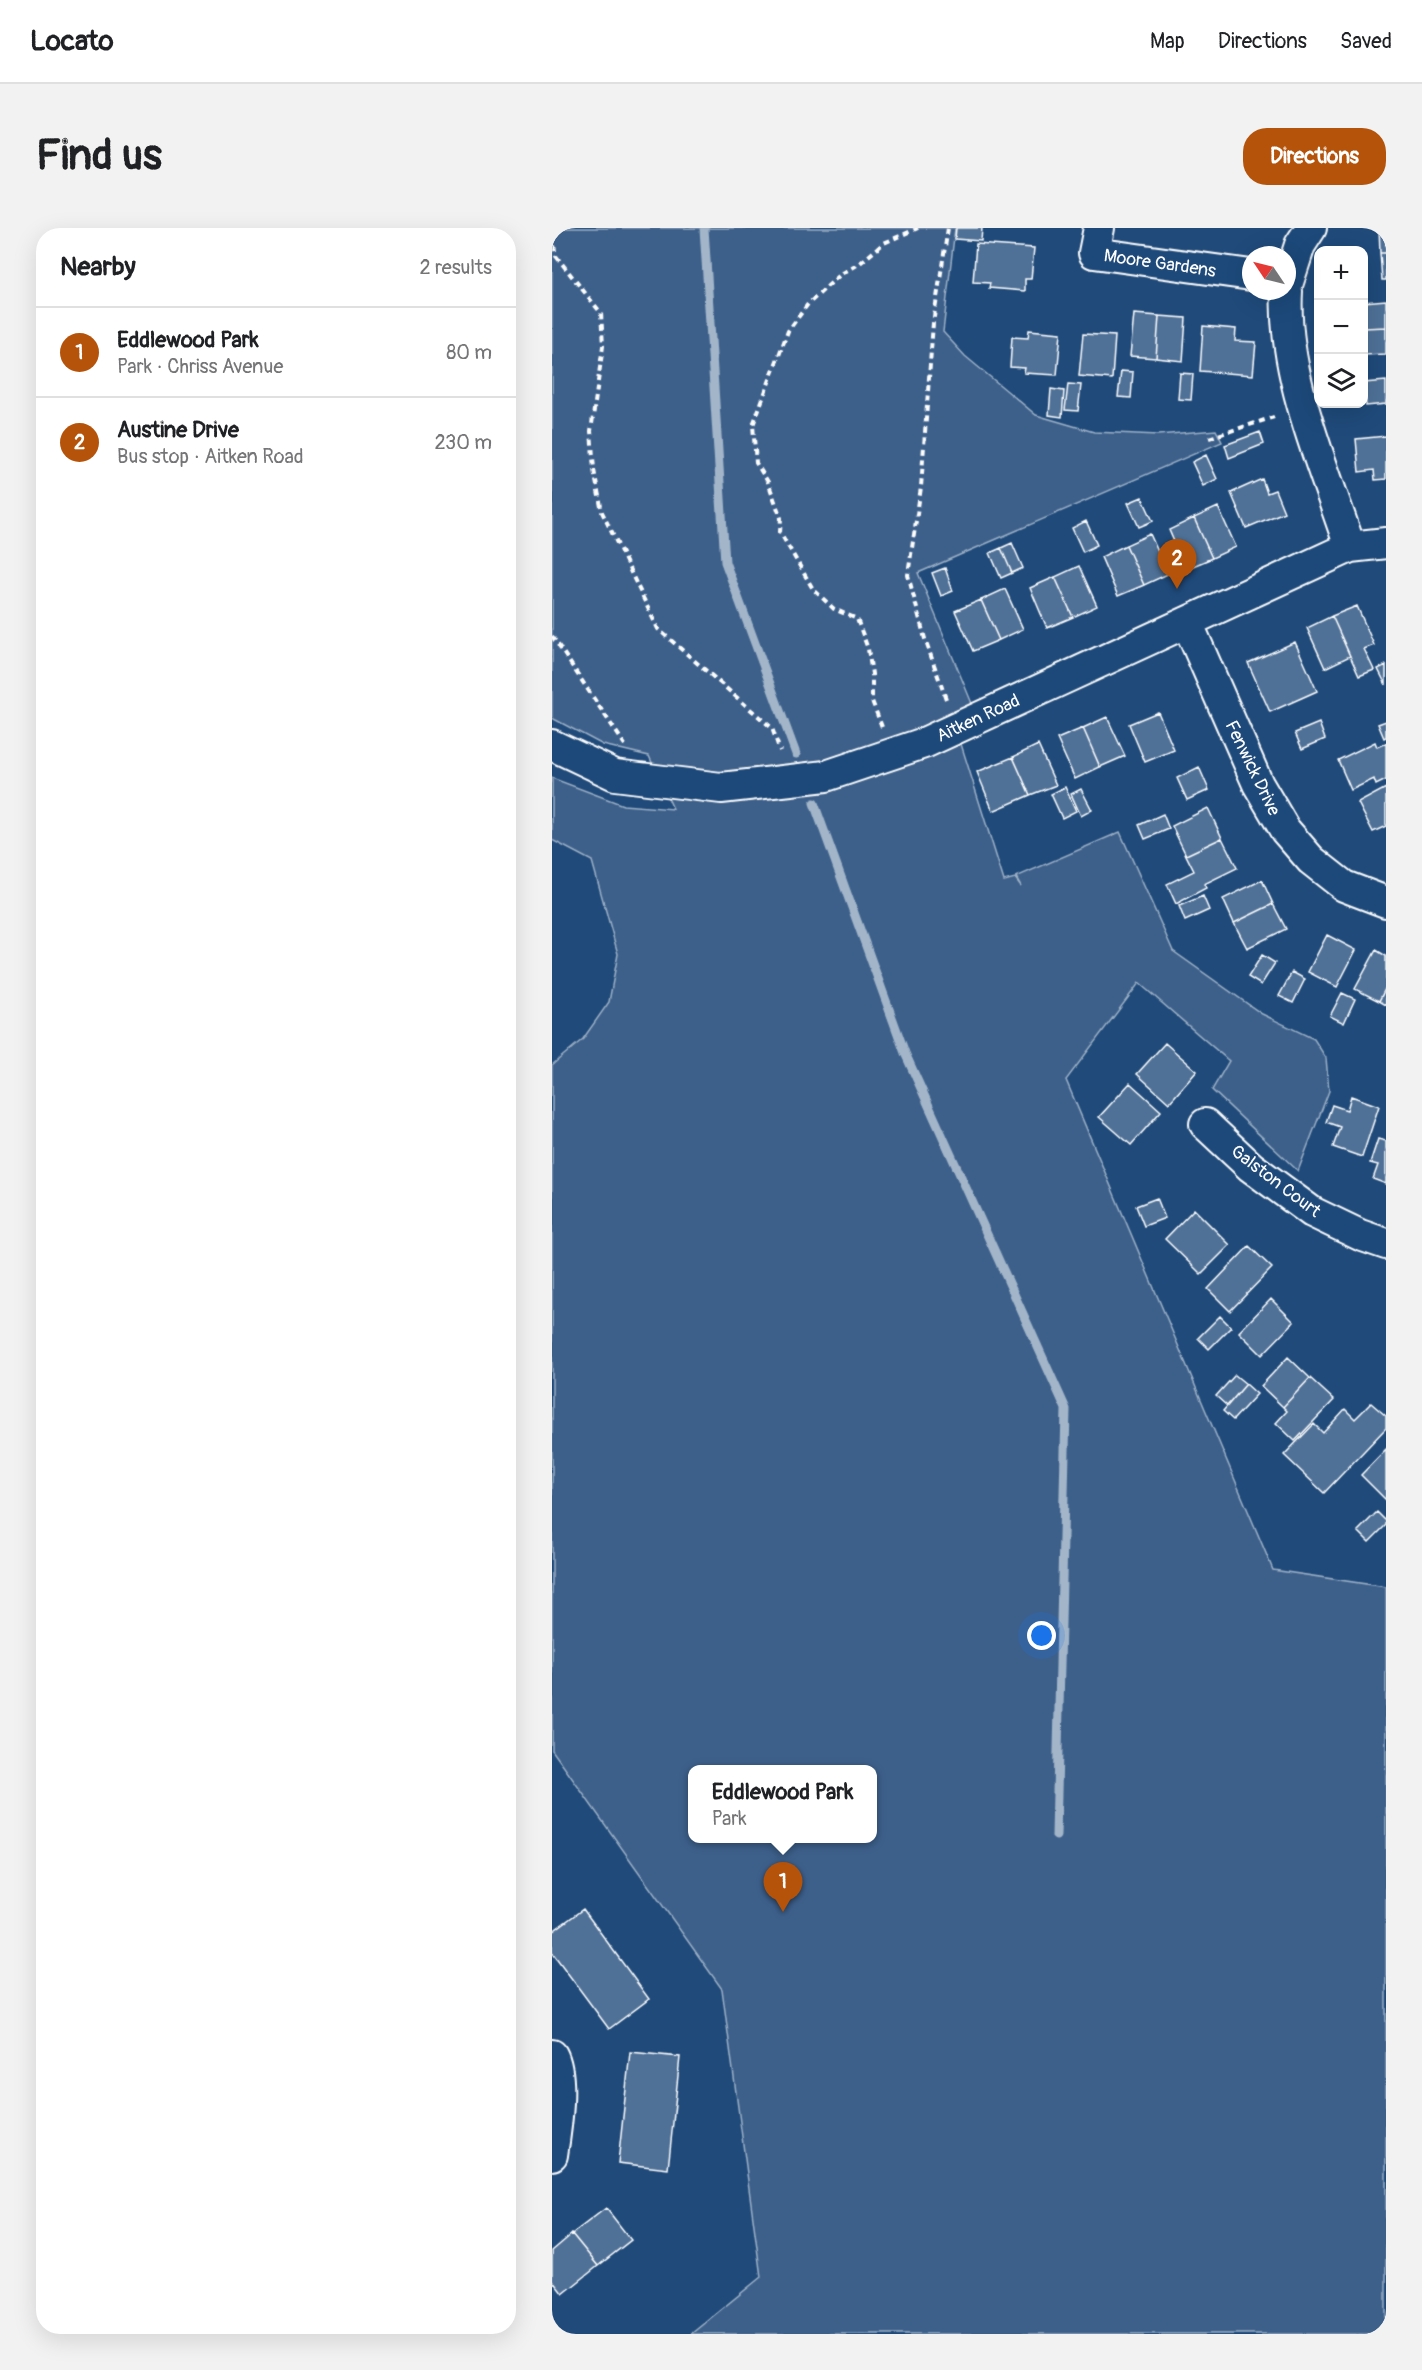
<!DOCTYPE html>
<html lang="en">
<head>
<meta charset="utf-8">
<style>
  body { margin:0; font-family:Pangolin,sans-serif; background:#f2f2f2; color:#202124 }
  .controls { position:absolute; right:18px; top:18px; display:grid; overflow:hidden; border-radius:12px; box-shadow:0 6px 24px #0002 }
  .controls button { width:54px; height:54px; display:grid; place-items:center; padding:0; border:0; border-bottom:2px solid #e0e0e0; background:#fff; color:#202124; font:30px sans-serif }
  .compass { position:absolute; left:690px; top:18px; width:54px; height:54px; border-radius:50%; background:#fff; box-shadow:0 6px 24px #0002; rotate:305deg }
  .you { position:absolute; left:490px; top:1408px; width:21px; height:21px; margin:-15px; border:4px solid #fff; border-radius:50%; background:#1a73e8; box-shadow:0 0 0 9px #1a73e833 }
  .badge { display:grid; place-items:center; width:39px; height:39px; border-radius:50%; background:#b45309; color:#fff; font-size:20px; font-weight:700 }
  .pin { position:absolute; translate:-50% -50px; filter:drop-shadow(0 2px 3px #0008) }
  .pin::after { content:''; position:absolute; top:32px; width:21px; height:18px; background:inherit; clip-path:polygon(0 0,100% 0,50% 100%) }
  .popup { position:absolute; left:136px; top:1537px; width:189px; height:78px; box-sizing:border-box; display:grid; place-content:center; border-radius:12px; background:#fff; filter:drop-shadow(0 2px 4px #0005); font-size:20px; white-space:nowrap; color:#757577 }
  .popup b { font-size:22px; color:#202124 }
  .popup::after { content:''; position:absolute; left:50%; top:100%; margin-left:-12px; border:12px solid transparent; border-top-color:#fff }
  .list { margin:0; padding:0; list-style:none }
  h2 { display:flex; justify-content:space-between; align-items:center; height:78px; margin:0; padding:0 24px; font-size:26px }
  h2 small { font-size:20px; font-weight:400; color:#757577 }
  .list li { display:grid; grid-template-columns:39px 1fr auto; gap:18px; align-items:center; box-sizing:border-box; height:90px; padding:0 24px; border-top:2px solid #e0e0e0 }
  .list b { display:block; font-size:22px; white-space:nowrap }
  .list p { margin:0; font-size:20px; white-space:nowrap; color:#757577 }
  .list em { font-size:20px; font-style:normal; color:#757577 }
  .icon { flex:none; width:33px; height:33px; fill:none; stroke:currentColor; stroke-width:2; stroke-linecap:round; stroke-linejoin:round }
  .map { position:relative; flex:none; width:834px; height:2106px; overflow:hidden; border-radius:24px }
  header { display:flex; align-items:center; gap:36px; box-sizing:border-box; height:84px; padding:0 30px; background:#fff; border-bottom:2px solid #e0e0e0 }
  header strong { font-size:28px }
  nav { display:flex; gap:33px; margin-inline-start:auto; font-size:21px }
  .intro { display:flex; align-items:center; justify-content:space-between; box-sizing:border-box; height:144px; padding:0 36px }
  h1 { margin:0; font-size:42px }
  .button { padding:15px 27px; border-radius:24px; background:#b45309; color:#fff; font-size:21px; font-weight:700 }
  main { display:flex; gap:36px; padding:0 36px }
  aside { flex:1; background:#fff; border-radius:24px; box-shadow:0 6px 24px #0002 }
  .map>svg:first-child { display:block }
  .green { fill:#3c618b; stroke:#9eb0c5; stroke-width:1.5; fill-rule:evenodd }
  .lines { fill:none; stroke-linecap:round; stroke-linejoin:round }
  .stream { stroke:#a3b5c8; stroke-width:9 }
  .building { fill:#507197; stroke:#fff; stroke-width:1.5 }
  .minor-casing { stroke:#fff; stroke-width:34 }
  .path { stroke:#fff; stroke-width:4; stroke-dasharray:6 4.5; stroke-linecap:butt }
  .minor { stroke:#1f4a7a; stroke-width:30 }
  .labels { text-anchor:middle; stroke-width:4.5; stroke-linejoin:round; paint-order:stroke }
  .street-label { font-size:18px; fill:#fff; stroke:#1f4a7a }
</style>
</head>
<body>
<header>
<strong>Locato</strong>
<nav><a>Map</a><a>Directions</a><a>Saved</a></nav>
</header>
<div class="intro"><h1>Find us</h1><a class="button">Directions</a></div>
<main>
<aside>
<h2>Nearby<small>2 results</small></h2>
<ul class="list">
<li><span class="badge">1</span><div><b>Eddlewood Park</b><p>Park · Chriss Avenue</p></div><em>80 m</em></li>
<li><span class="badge">2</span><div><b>Austine Drive</b><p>Bus stop · Aitken Road</p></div><em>230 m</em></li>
</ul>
</aside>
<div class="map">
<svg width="834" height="2106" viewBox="0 0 834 2106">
  <rect width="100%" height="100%" fill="#1f4a7a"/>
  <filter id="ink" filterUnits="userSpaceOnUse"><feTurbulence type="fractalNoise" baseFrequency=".0167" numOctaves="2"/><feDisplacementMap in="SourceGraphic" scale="12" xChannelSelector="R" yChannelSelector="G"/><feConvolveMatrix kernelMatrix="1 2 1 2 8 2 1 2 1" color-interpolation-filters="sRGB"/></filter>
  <g filter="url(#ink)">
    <path class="green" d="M0 0H403L391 104 413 128 484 187 542 204 606 207 664 202 670 214 366 345 426 490 404 500 452 653 463 650 469 658 464 649 568 604 621 723 710 786 762 811 774 830 777 863 746 943 660 862 677 833 587 755 514 852 721 1342 834 1359V2106H139L209 2049 170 1761 0 1522V837L31 811 57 774 66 726 40 633 0 612V550L71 577 121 581 97 528 51 517 0 490ZM141 1542H321V1610H141Z"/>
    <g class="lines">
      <path class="stream" d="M152 0 173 334 244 526
        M262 575 353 825 514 1181 504 1608"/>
    </g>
    <path class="building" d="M404 0H430L429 13 403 11Z
      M827 0H834V25H828Z
      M424 16 482 20 479 51H473V63L437 60 438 55 421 54Z
      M828 25H834V52H830Z
      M834 72V99L812 100V74Z
      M582 86 607 88 604 130 578 128Z
      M607 88 634 90 631 133 604 130Z
      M651 98 684 101 683 113 704 114 701 147 648 143Z
      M834 99V126L812 127V100Z
      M477 102 509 105 505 147 472 145 473 140 458 139 460 109 476 110Z
      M531 106 563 108 560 151 527 148Z
      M569 143 581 144 579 170 566 169Z
      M628 145 641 146 639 172 626 171Z
      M834 153V176L814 178 812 155Z
      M516 156 529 157 526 183 513 182Z
      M499 161 512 163 510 189 497 187Z
      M708 204 712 216 677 230 673 217Z
      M834 208V251L823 252 822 242 807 244 804 211Z
      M654 227 665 251 651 258 640 234Z
      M710 251 715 265 723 262 732 284 694 300 679 265Z
      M590 269 601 293 587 299 576 275Z
      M666 279 684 319 660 330 642 290Z
      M642 290 660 330 634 341 617 302Z
      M534 293 545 317 531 324 520 300Z
      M598 306 616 346 592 357 574 317Z
      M460 315 471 340 460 345 449 320Z
      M574 317 592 357 566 368 549 329Z
      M449 320 460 345 449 350 438 325Z
      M527 338 545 378 521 389 503 349Z
      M393 340 401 363 389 368 380 345Z
      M503 349 521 389 495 400 478 360Z
      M453 361 471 401 447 412 429 372Z
      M429 372 447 412 421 423 403 383Z
      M805 378 822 417 812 421 822 442 807 448 780 388Z
      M780 388 798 428 773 440 755 400Z
      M743 414 765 463 718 484 696 435Z
      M834 437V457L826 441Z
      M606 484 622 522 593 534 577 496Z
      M555 489 573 528 548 539 531 500Z
      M834 493V509L832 510 826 496Z
      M767 495 773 511 750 521 743 505Z
      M531 500 548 539 523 551 505 511Z
      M823 514 825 519 834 515V552L824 557 822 551 799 562 786 532Z
      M486 517 504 557 478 567 461 529Z
      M461 529 478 567 441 583 425 544Z
      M647 539 657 562 635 572 625 550Z
      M513 559 524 583 510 590 499 566Z
      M834 560V598L821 604 806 575Z
      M529 561 540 582 529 588 519 566Z
      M656 580 670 610 634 627 620 598Z
      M611 586 617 601 593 611 587 597Z
      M670 610 685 640 652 656 654 660 624 676 615 656 642 643 634 627Z
      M710 652 721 676 682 695 671 671Z
      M651 668 657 682 633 693 627 678Z
      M721 676 734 701 695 720 682 695Z
      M775 707 804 722 785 759 756 744Z
      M824 722 834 728V759L827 773 803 761Z
      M710 727 723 735 709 757 696 749Z
      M740 744 753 751 741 775 727 768Z
      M834 759V777L827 773Z
      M790 765 803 771 792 795 778 788Z
      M613 815 645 843 617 875 585 846Z
      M578 855 609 883 579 917 547 889Z
      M799 868 827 878 810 929 781 919 788 899 774 894 780 877 795 882Z
      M826 911 834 913V956L821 951 826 937 818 935Z
      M605 970 613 990 592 998 584 978Z
      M642 981 678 1017 649 1046 613 1011Z
      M697 1018 720 1040 678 1083 656 1061Z
      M719 1071 742 1094 710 1127 687 1104Z
      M668 1088 679 1099 657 1121 646 1110Z
      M736 1129 758 1150 731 1179 709 1158Z
      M683 1147 694 1156 675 1178 664 1168Z
      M758 1150 782 1172 743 1213 724 1195 735 1183 731 1179Z
      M694 1156 705 1166 681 1192 671 1183Z
      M819 1175 834 1188V1200L772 1265 732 1227 762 1196 771 1205 793 1181 803 1191Z
      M834 1221V1272L809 1247Z
      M825 1284 834 1293V1297L817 1314 806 1303Z
      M31 1681 97 1771 57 1801 0 1724V1704Z
      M78 1824 128 1829 116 1941 66 1935Z
      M54 1980 79 2012 46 2038 20 2006Z
      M20 2006 46 2038 11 2066 0 2052V2023Z"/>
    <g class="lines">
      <g class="minor-casing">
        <path id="minor" d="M547 0 542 25 699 47
          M735 57 748 17 759 0
          M735 63C730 147 772 239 798 319
          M635 394 706 556 733 602 759 632 792 658 834 674
          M0 517 63 547 169 560 274 548 372 515 798 319 834 315
          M653 896 699 939 760 984 808 1007 834 1016
          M0 1827C12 1849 4 1901 0 1927"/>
      </g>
      <path class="path" d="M0 7 4 28 49 85 51 118 39 203 42 242 50 284 106 401 220 500 228 523
        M657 210 722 189
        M0 408 73 517
        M394 471 373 411 356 347 369 259 381 95 396 0
        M330 499 320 473V446L316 421 305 391 282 381 261 361 228 304 229 290 216 254 204 235 201 197 236 103 256 76 289 46 307 36 332 15 366 0"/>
      <use href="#minor" class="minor"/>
    </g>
  </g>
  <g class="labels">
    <g class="street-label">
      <text transform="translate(608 35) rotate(8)" y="6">Moore Gardens</text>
      <text transform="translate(426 490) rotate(-25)" y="6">Aitken Road</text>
      <text transform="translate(701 540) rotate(64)" y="6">Fenwick Drive</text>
      <text transform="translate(724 953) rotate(37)" y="6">Galston Court</text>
    </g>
  </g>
</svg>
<div class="controls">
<button>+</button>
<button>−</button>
<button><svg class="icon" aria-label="layers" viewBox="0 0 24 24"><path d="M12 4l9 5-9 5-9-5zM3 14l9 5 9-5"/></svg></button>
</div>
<svg class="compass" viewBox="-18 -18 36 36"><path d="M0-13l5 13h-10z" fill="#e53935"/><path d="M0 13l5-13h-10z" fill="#757577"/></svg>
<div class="you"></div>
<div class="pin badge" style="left:231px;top:1684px">1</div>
<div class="popup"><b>Eddlewood Park</b>Park</div>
<div class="pin badge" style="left:625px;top:361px">2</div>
</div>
</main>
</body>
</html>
